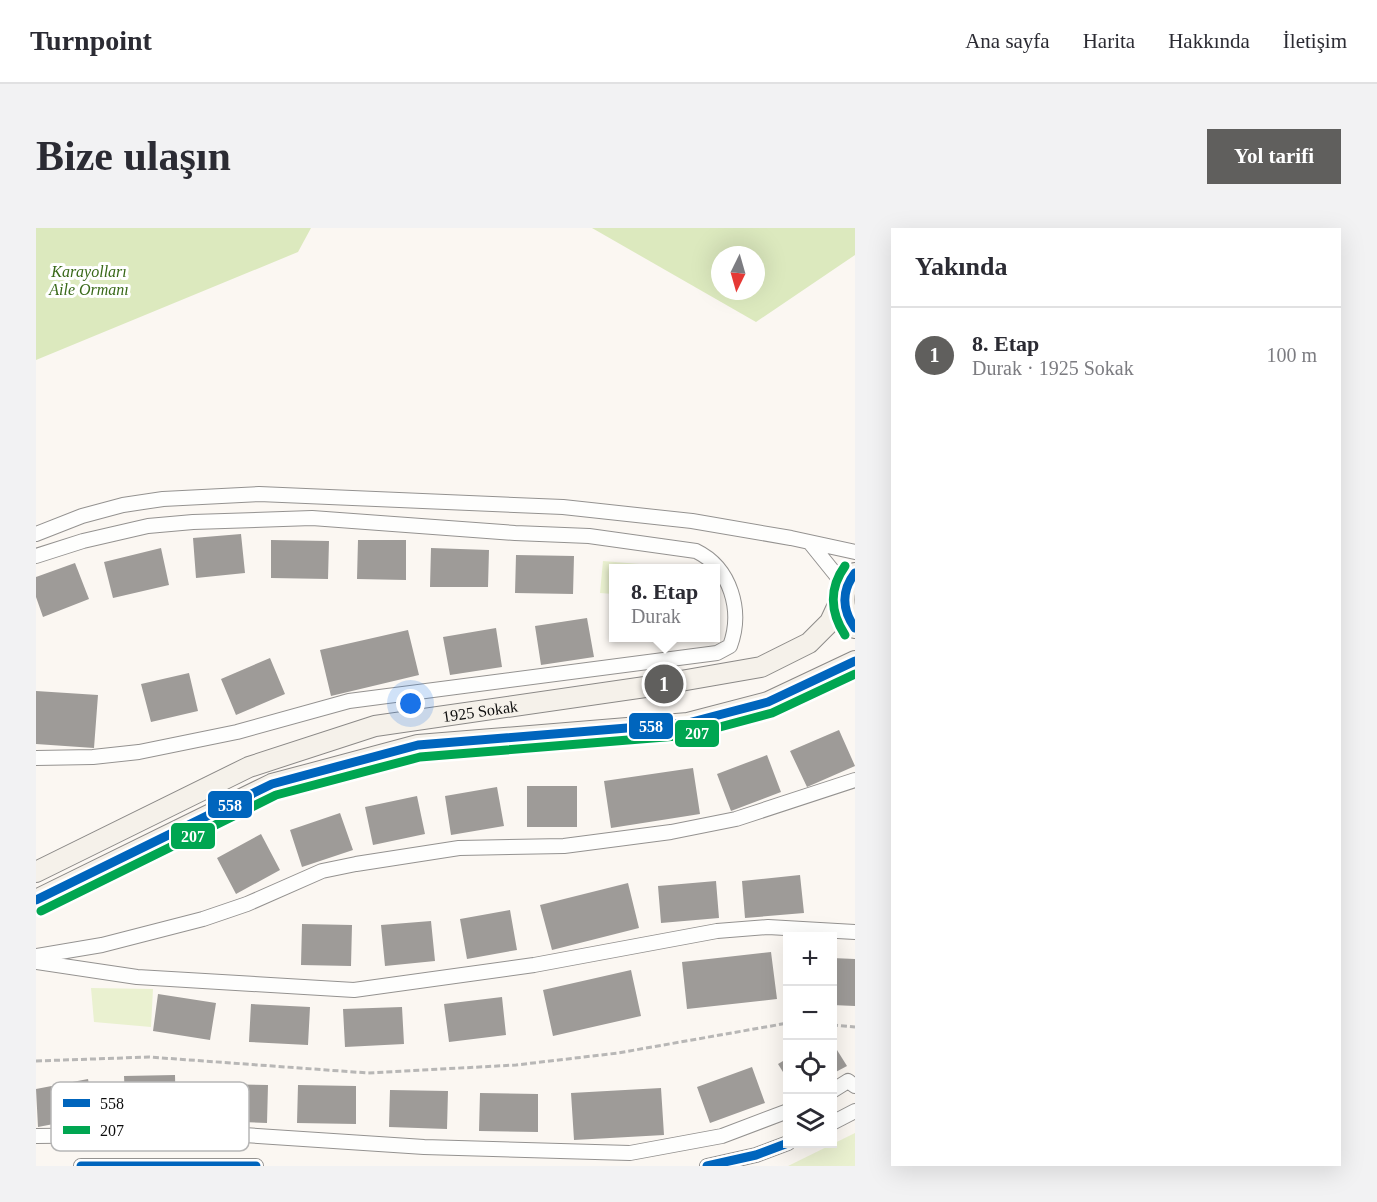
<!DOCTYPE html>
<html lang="tr">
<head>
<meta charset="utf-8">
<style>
  body { margin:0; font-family:Georgia,serif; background:#f2f2f3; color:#2b2b33 }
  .controls { position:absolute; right:18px; bottom:18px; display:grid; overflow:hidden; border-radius:0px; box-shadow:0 6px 24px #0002 }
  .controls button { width:54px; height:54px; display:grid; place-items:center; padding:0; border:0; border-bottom:2px solid #e1e1e2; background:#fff; color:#2b2b33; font:30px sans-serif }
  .compass { position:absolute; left:675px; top:18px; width:54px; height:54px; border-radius:50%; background:#fff; box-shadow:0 6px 24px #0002; rotate:185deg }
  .you { position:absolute; left:375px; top:476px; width:21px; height:21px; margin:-15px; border:4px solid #fff; border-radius:50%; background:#1a73e8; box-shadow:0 0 0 9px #1a73e833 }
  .badge { display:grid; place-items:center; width:39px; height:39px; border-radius:50%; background:#605f5d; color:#fff; font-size:20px; font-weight:700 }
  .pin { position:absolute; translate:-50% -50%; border:3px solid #fff; box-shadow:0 2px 6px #0006 }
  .popup { position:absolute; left:573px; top:336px; width:111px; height:78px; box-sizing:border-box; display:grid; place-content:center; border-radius:0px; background:#fff; filter:drop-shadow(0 2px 4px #0005); font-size:20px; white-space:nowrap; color:#7c7c81 }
  .popup b { font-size:22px; color:#2b2b33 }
  .popup::after { content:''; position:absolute; left:50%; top:100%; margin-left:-12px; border:12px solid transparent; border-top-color:#fff }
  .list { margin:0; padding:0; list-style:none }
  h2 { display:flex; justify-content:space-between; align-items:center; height:78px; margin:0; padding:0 24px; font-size:26px }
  h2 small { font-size:20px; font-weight:400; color:#7c7c81 }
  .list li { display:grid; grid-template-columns:39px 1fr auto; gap:18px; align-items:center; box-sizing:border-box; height:96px; padding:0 24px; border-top:2px solid #e1e1e2 }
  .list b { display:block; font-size:22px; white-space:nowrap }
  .list p { margin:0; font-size:20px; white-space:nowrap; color:#7c7c81 }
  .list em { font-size:20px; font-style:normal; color:#7c7c81 }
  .icon { flex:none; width:33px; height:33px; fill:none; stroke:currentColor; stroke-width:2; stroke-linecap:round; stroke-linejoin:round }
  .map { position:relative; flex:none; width:819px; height:938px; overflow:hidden; border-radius:0px }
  header { display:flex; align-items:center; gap:36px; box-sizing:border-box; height:84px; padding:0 30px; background:#fff; border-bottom:2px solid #e1e1e2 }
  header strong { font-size:28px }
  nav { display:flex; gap:33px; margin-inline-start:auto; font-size:21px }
  .intro { display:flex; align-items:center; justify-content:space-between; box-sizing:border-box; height:144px; padding:0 36px }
  h1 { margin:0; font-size:42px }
  .button { padding:15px 27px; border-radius:0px; background:#605f5d; color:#fff; font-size:21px; font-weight:700 }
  main { display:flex; gap:36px; padding:0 36px }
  aside { flex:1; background:#fff; border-radius:0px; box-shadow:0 6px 24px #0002 }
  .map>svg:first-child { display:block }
  .green { fill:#eaf1d0 }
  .forest { fill:#dce9be; fill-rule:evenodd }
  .building { fill:#9e9b98 }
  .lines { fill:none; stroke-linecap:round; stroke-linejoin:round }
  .minor-casing { stroke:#949290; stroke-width:16 }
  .secondary-casing { stroke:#8b8987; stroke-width:22 }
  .path { stroke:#b8b7b6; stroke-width:3; stroke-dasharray:6 3; stroke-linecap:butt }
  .minor { stroke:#fefefd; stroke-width:14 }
  .secondary { stroke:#f5f1ea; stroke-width:20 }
  .bus-1-casing { stroke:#fff; stroke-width:14 }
  .bus-2-casing { stroke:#fff; stroke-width:14 }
  .bus-1 { stroke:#0065bd; stroke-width:9 }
  .bus-2 { stroke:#00a651; stroke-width:9 }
  .labels { text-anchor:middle; stroke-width:6; stroke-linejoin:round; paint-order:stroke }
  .park-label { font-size:16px; font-style:italic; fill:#396919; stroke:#fff }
  .street-label { font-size:16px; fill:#0d0d0d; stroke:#fff }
  .key { fill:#fff; stroke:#b6b6b6; stroke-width:1.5 }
  .key-label { font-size:16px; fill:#0d0d0d }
  .line-badge { stroke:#fff; stroke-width:2 }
  .badge-label { font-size:16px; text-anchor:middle; font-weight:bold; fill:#fff }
</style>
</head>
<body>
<header>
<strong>Turnpoint</strong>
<nav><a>Ana sayfa</a><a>Harita</a><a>Hakkında</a><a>İletişim</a></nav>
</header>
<div class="intro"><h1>Bize ulaşın</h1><a class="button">Yol tarifi</a></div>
<main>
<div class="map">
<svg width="819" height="938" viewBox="0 0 819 938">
  <rect width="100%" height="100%" fill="#fbf7f2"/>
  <path class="green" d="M567 333 652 340H577V366L564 365Z
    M55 760 117 761 115 799 58 794Z
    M819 905V938H752Z"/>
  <path class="forest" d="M0 0H275L262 24 0 132Z
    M556 0H819V27L720 94ZM684 27H720V63H684Z"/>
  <path class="building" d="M205 306 209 345 160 350 157 310Z
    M235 312 293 313 292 351 235 350Z
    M322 312H370V352L321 351Z
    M125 320 133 357 77 370 68 334Z
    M395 320 453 322 452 359H394Z
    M480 327 538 328 537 366 479 365Z
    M39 335 53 371 7 389 0 369V349Z
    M551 390 558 429 505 437 499 398Z
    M460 400 466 439 414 447 407 409Z
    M372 402 383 447 295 468 284 422Z
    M234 430 249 466 200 487 185 451Z
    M153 445 162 483 115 494 105 456Z
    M0 463 62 467 58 520 0 516Z
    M803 502 819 538 771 559 754 523Z
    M731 527 745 564 695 583 681 546Z
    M657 540 664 586 575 600 568 553Z
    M491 558H541V599H491Z
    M461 559 468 598 415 607 409 568Z
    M381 568 389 606 337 617 329 579Z
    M304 585 317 622 266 639 254 602Z
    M225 606 244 642 200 666 181 630Z
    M764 647 768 685 709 690 706 653Z
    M680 653 683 690 625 695 622 658Z
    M592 655 603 700 516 722 504 677Z
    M474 682 481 722 431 731 424 691Z
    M395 693 399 733 349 738 345 697Z
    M266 696 316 697 315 738 265 737Z
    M735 724 741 771 651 781 646 734Z
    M796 730 819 731V778L796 777Z
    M595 742 605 788 517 808 507 762Z
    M122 766 180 775 174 812 117 803Z
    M466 769 470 807 413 814 408 776Z
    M215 776 274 779 272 817 213 814Z
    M366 779 368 816 309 819 307 781Z
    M796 814 811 838 796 846Z
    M752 830V852L742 836Z
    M716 839 729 875 674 895 661 859Z
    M139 847 140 887 90 889 88 848Z
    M52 851 59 888 2 899 0 861Z
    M174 856 232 857 231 895 173 893Z
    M262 857 320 858V896L261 895Z
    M625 860 628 907 538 912 535 865Z
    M354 862 412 863 411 901 353 899Z
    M444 865 502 866V904L443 903Z"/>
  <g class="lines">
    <g class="minor-casing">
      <path id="minor" d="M0 306 46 288 87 277 127 271 223 266 527 279 656 293 755 310 819 324
        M775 316 800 347 809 362
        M0 328 47 313 112 298 157 294 276 290 479 305 553 308 660 323C695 340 707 383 694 418L681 425 313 473 201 504 103 524 57 529 0 530
        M0 728 66 717 167 691 211 676 286 643 320 636 423 620 528 618 635 604 700 591 819 552
        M0 734 101 749 318 762 498 737 681 703 732 699 819 704
        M796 863 812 853 819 858
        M796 895 819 883
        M0 908 192 906 388 919 594 925 686 908 752 883
        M45 938H220
        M671 938 720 927 752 915"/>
    </g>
    <g class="secondary-casing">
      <g id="secondary">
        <path d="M819 345C804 361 806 384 819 400"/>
        <path id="s1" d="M0 644 213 539 339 498 616 458 725 439 773 415 794 394 809 362"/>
        <path d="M0 672 236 556 382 517 652 495 732 474 819 433"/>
      </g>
    </g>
    <path class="path" d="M796 797 819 799
      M0 833 113 829 332 845 480 837 582 825 752 795"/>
    <use href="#minor" class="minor"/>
    <use href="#secondary" class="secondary"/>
    <g class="bus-1-casing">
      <path id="bus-1" d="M819 345C805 363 806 382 819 400
        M0 672 236 556 382 517 652 495 732 474 819 433
        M45 938H220
        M671 938 720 927 752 915"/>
    </g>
    <g class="bus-2-casing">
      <path id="bus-2" d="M809 407C794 384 793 360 809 338
        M5 683 240 567 384 529 654 507 736 485 819 446"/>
    </g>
    <use href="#bus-1" class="bus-1"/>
    <use href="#bus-2" class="bus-2"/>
  </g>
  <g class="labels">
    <g class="park-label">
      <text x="53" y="49">Karayolları<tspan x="53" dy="18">Aile Ormanı</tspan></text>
    </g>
    <g class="street-label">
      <text dy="6" stroke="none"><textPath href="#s1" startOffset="476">1925 Sokak</textPath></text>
    </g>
  </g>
  <rect x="15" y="854" width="198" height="69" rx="9" class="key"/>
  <rect x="27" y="871" width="27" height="8" fill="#0065bd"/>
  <rect x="27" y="898" width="27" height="8" fill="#00a651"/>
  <g class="key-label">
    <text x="64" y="881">558</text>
    <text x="64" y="908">207</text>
  </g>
  <g class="line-badge">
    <rect x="592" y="484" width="46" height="28" rx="6" fill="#0065bd"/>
    <rect x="638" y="491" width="46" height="29" rx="6" fill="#00a651"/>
    <rect x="171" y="562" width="46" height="29" rx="6" fill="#0065bd"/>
    <rect x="134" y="594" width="46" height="28" rx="6" fill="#00a651"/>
  </g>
  <g class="badge-label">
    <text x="615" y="504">558</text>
    <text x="661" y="511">207</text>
    <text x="194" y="583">558</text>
    <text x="157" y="614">207</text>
  </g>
</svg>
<div class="controls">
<button>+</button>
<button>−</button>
<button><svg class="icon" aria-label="locate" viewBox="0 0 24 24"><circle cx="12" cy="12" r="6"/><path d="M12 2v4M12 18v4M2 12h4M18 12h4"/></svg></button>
<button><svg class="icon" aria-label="layers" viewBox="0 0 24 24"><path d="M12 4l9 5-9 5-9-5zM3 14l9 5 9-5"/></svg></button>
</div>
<svg class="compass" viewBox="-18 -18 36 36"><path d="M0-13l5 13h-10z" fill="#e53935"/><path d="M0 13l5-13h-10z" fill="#7c7c81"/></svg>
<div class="you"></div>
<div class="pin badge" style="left:628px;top:456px">1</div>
<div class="popup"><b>8. Etap</b>Durak</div>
</div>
<aside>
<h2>Yakında<small></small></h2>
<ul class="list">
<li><span class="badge">1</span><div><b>8. Etap</b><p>Durak · 1925 Sokak</p></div><em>100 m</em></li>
</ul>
</aside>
</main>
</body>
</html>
